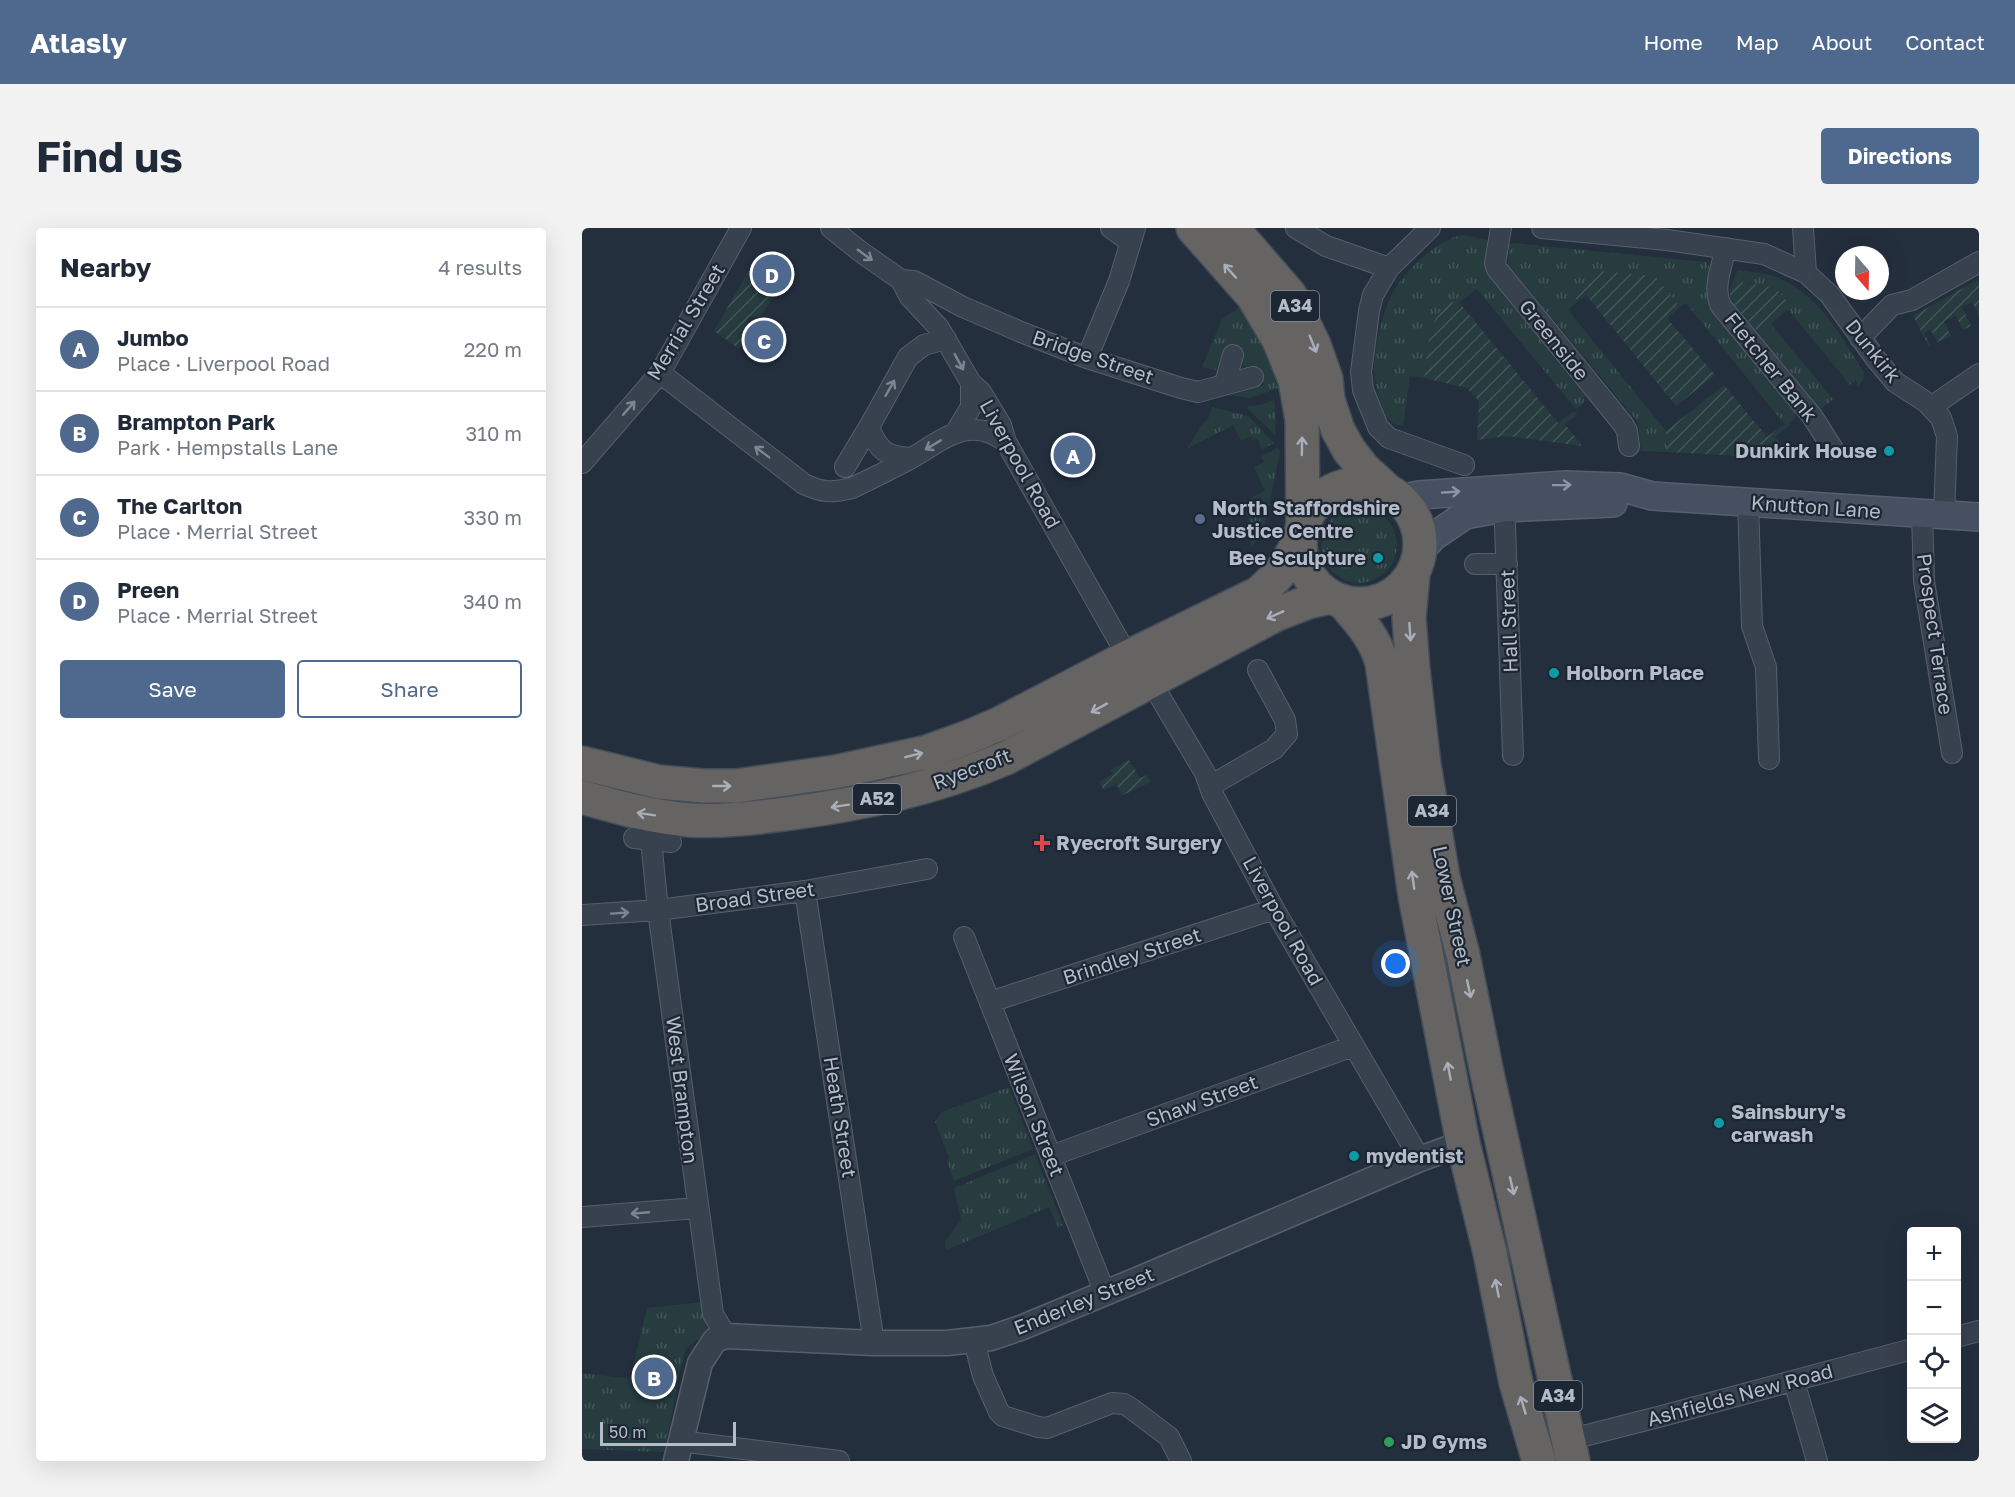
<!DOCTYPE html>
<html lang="en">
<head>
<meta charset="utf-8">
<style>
  body { margin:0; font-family:"Golos Text",sans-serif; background:#f2f2f3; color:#1f2937 }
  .controls { position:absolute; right:18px; bottom:18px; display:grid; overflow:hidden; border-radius:6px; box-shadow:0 6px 24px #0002 }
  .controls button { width:54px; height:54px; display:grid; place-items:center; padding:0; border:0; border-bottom:2px solid #e0e1e3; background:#fff; color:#1f2937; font:30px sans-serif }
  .compass { position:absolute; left:1253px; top:18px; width:54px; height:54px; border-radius:50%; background:#fff; box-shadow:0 6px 24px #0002; rotate:160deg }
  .scale { position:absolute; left:18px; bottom:15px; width:136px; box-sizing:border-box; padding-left:6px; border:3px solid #b4bcc9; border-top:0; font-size:16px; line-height:21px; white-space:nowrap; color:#b4bcc9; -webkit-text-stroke:4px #1d2633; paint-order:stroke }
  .you { position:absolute; left:814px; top:736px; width:21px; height:21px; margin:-15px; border:4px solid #fff; border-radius:50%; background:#1a73e8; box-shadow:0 0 0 9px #1a73e833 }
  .badge { display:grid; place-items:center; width:39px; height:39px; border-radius:50%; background:#4f688e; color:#fff; font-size:20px; font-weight:700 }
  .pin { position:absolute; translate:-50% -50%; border:3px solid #fff; box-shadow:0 2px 6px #0006 }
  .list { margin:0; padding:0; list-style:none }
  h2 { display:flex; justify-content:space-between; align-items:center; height:78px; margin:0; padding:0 24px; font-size:26px }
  h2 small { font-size:20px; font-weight:400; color:#747a83 }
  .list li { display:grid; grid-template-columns:39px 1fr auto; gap:18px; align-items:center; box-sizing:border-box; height:84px; padding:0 24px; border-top:2px solid #e0e1e3 }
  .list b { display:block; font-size:22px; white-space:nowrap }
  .list p { margin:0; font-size:20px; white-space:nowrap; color:#747a83 }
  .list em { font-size:20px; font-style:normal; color:#747a83 }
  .actions { display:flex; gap:12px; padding:18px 24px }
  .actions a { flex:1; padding:14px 0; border:2px solid #4f688e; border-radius:6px; text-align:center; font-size:21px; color:#4f688e }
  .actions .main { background:#4f688e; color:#fff }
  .icon { flex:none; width:33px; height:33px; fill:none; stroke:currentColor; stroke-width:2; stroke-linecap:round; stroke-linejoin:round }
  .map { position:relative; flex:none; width:1397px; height:1233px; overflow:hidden; border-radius:6px }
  header { display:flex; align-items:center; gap:36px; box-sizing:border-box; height:84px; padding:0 30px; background:#4f688e; color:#fff }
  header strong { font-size:28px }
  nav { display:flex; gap:33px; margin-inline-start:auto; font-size:21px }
  .intro { display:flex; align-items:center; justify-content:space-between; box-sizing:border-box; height:144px; padding:0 36px }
  h1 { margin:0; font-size:42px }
  .button { padding:15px 27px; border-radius:6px; background:#4f688e; color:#fff; font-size:21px; font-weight:700 }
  main { display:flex; gap:36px; padding:0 36px }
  aside { flex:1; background:#fff; border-radius:6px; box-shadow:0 6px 24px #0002 }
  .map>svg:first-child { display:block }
  .grass { fill:url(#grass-tufts) }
  .garden { fill:url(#garden-furrows) }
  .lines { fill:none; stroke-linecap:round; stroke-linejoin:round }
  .minor-casing { stroke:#565f6c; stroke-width:22 }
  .tertiary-casing { stroke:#565f6c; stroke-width:27 }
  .secondary-casing { stroke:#565f6c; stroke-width:30 }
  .trunk-casing { stroke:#434c59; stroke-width:36 }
  .minor { stroke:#38414e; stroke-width:20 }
  .tertiary { stroke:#38414e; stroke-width:24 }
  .secondary { stroke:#465061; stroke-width:27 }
  .trunk { stroke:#656462; stroke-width:33 }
  .oneway { stroke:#7c8592 }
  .oneway2 { stroke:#a8afba }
  .oneway3 { stroke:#8e96a5 }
  .culture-dot { fill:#0f9aa8; stroke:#1d2633; stroke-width:2 }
  .service-dot { fill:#5c6f8a; stroke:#1d2633; stroke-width:2 }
  .health-dot { fill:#e0444e; stroke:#1d2633; stroke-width:2 }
  .leisure-dot { fill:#2e9e5b; stroke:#1d2633; stroke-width:2 }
  .labels { text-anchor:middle; stroke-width:4.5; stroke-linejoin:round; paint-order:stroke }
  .shield { fill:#1d2633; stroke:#878f9c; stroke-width:1.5 }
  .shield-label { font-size:18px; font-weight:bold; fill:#b4bcc9 }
  .street-label { font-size:20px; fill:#b4bcc9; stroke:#1d2633 }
  .poi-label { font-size:20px; font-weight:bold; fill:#b4bcc9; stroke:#1d2633; text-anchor:start }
</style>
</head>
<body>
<header>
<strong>Atlasly</strong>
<nav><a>Home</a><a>Map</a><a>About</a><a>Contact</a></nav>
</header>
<div class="intro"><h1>Find us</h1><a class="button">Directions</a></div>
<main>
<aside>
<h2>Nearby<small>4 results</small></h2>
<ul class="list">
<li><span class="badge">A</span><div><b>Jumbo</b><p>Place · Liverpool Road</p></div><em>220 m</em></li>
<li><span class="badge">B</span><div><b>Brampton Park</b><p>Park · Hempstalls Lane</p></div><em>310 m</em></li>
<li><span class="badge">C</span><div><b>The Carlton</b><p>Place · Merrial Street</p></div><em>330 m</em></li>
<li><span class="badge">D</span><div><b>Preen</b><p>Place · Merrial Street</p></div><em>340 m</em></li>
</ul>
<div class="actions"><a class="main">Save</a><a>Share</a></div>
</aside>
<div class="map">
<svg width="1397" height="1233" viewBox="0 0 1397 1233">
  <defs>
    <pattern id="grass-tufts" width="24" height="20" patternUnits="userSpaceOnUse" patternTransform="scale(1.5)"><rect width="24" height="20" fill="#263c3f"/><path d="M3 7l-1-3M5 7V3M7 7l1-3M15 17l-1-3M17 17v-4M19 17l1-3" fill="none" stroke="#435659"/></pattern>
    <pattern id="garden-furrows" width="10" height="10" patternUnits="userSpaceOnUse" patternTransform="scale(1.5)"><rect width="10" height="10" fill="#263c3f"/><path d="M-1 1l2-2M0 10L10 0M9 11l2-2" fill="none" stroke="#435659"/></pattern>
  </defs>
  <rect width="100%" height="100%" fill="#242f3e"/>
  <path class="grass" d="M881 7 906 12C905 33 904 37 914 57L1003 168 1001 176 994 181 895 61 877 74H867L852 92 842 150 828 148 821 198C819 198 814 197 812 196 799 188 791 150 792 136 794 114 800 88 809 68 820 45 855 11 881 7Z
    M930 15 1124 34 1127 38 1125 69 1129 78 1213 183V190L1205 199 1104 75 1098 79 1073 48 990 66 996 73 986 82 1084 203 1085 224 1059 223 1056 194 926 37 927 17Z
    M1156 42C1166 44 1178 44 1188 47 1233 61 1258 105 1281 143L1282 150 1276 159 1274 152 1268 157 1206 81 1189 96 1251 171 1239 181 1175 103 1206 76 1194 60 1158 54 1148 60Z
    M659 78 678 112 696 160 668 170 647 167 648 163 682 157 678 139 665 141 659 135 658 127 642 122 634 142 620 139 640 91Z
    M692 172 694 186 693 207 665 180 666 178 679 177Z
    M630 179 666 188 692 215 680 221 675 210 671 212 669 208 659 213 651 197 605 221 618 199 626 191Z
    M696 220 698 224 682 302 670 318 660 298 668 293 659 275 683 263 672 239 682 234 679 228Z
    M739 317a38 38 0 1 1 76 0a38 38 0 1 1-76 0Z
    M427 859 451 921 372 953 365 933 367 929 353 894 360 884Z
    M453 926 481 997 476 999 467 979 364 1022 363 1013 379 992 372 960Z
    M122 1074 125 1105 104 1120 97 1146 83 1224 0 1221V1145L48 1151 65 1080Z"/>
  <path class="garden" d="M167 42 198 60 178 89H167L163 96 165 103 169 106 157 121 132 103Z
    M1018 43 1073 48 1098 79 1085 90 1133 147 1094 178 1004 67 996 73 990 66Z
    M1397 51V88L1390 74 1380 79 1389 98 1381 102 1374 88 1362 93 1369 108 1356 114 1348 101 1342 105 1349 118 1347 119 1331 88Z
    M1158 54 1194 60 1207 76 1175 103 1148 71V60Z
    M867 74H877L976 195 992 183 995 186 983 196 1000 218 925 208 895 212 897 173 885 160 842 150C846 125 845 89 867 74Z
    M1142 157 1185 209 1203 196 1205 199 1193 209 1212 231 1085 224 1084 203Z
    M547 532 558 550 565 547 569 554 539 568 538 567 539 565 534 556 522 562 517 554 530 546 528 542Z"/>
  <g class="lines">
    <g class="minor-casing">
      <path id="minor" d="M249 0 279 24 319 52 328 69 357 100 389 155 399 164 419 197 424 214 546 429
        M529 0 548 14
        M714 0 744 18 807 40
        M848 0 807 40 791 67 787 83 779 144 781 162 796 199 807 210 882 237
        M919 0 913 35 915 41 1041 196 1045 203 1047 218
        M960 0 1085 12 1182 26 1224 45 1248 67 1294 131 1313 154 1344 174 1359 190 1365 208 1362 288
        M1221 0 1224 45
        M1144 20C1140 38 1130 60 1139 78L1230 188 1251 221
        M319 52 332 53 381 79 439 104 505 130 599 160 616 164 671 149
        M1278 110 1310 77 1330 72 1397 34
        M505 130 537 53 553 0
        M78 145 222 256C241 265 250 265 270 260 289 251 309 241 328 231 361 212 387 186 424 214
        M643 155 651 127
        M1352 181 1359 172 1397 146
        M374 204 389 179V155
        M328 230C303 228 296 222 287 199L326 129 342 117 364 111
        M0 235 78 145 159 0
        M263 239 287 199
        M922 269 931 527
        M1166 274 1170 398 1184 439 1187 531
        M1340 286 1342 353 1370 525
        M893 336H925
        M568 452 623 545 630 565 692 681 838 931
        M628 558 692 521 705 506 703 492 676 442
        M52 610 89 614
        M69 612 76 682 131 1086 144 1108
        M223 663 292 1115
        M0 687 76 682 223 663 345 641
        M382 709 523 1065
        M408 774 692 681
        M469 928 771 818
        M0 989 115 980
        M1374 1109 1397 1103
        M392 1113 401 1148 417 1184 421 1188 456 1199 465 1200 530 1175 542 1176 550 1181 587 1209 599 1233
        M1212 1153 1235 1233
        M986 1212 1080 1188 1330 1121
        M98 1213 257 1233"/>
    </g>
    <g class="tertiary-casing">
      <path id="tertiary" d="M94 1233 118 1135 133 1112 144 1108 292 1115H365L409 1110 441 1099 557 1051 838 931 881 915"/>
    </g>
    <g class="secondary-casing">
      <path id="secondary" d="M817 271 837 267 984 257 1038 259 1070 268 1397 289
        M838 323 852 308 883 287 922 280 1031 275"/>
    </g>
    <g class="trunk-casing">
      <path id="trunk" d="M611 0 671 68 697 112 713 152 720 192 721 298
        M650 0 708 67 732 117 744 151 746 172 756 202 767 222 782 241 807 264
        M718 316a60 60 0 1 1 120 0a60 60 0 1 1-120 0Z
        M831 346 827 390 831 441 842 537 861 649 881 727 906 850 991 1233
        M760 373C778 394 792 408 800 435L833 668 881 915 908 1025 934 1155 957 1233
        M0 535 77 554 122 558H154L253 544 345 524 384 510 417 496 546 429 677 365 695 348 704 337 719 309
        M0 569C35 579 70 589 107 592 139 594 171 590 203 586 281 576 351 561 424 530L693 387 726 374 749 369"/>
    </g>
    <use href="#minor" class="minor"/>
    <use href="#tertiary" class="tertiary"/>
    <use href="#secondary" class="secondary"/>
    <use href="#trunk" class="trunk"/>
  </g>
  <defs><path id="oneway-shaft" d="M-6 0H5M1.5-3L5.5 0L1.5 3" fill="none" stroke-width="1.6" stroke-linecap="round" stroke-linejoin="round" transform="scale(1.5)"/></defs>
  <g class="oneway">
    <use href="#oneway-shaft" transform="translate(283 27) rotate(36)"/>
    <use href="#oneway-shaft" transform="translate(377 134) rotate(61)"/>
    <use href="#oneway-shaft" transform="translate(308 160) rotate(-60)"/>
    <use href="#oneway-shaft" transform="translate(47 180) rotate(-49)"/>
    <use href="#oneway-shaft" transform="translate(351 217) rotate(149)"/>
    <use href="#oneway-shaft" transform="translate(180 224) rotate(-143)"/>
    <use href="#oneway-shaft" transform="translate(38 685) rotate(-4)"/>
    <use href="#oneway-shaft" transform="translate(58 985) rotate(175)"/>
  </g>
  <g class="oneway2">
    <use href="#oneway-shaft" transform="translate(648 43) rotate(-132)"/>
    <use href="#oneway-shaft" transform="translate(731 116) rotate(68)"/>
    <use href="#oneway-shaft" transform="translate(720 218) rotate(-89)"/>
    <use href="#oneway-shaft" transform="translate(693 387) rotate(156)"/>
    <use href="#oneway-shaft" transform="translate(828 404) rotate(86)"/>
    <use href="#oneway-shaft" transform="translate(517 480) rotate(151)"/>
    <use href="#oneway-shaft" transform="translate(332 527) rotate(-14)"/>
    <use href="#oneway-shaft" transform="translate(140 558)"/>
    <use href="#oneway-shaft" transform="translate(258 578) rotate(171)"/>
    <use href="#oneway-shaft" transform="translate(64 586) rotate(-171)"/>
    <use href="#oneway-shaft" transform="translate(831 652) rotate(-98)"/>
    <use href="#oneway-shaft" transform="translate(887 761) rotate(78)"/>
    <use href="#oneway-shaft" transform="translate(867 843) rotate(-101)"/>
    <use href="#oneway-shaft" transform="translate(930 958) rotate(77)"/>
    <use href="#oneway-shaft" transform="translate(915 1060) rotate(-101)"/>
    <use href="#oneway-shaft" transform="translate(941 1177) rotate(-107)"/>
  </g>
  <g class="oneway3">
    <use href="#oneway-shaft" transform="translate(980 257) rotate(-1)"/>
    <use href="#oneway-shaft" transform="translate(869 264) rotate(-4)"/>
  </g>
  <g class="culture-dot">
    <circle cx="1307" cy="223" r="6"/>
    <circle cx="796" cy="330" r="6"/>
    <circle cx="972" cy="445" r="6"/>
    <circle cx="1137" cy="895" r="6"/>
    <circle cx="772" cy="928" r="6"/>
  </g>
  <circle class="service-dot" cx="618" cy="291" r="6"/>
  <path class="health-dot" d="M457 606h6v6h6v6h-6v6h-6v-6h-6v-6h6z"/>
  <circle class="leisure-dot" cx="807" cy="1214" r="6"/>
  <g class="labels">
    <g class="shield">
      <rect x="689" y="63" width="48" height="30" rx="4.5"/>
      <rect x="271" y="556" width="48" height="30" rx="4.5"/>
      <rect x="826" y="568" width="48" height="30" rx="4.5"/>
      <rect x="952" y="1153" width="48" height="30" rx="4.5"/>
    </g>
    <g class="shield-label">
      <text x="713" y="84">A34</text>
      <text x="295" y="577">A52</text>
      <text x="850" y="589">A34</text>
      <text x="976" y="1174">A34</text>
    </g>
    <g class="street-label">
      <text transform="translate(104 94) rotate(-59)" y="7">Merrial Street</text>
      <text transform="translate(972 112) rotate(51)" y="7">Greenside</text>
      <text transform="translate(1291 123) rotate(51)" y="7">Dunkirk</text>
      <text transform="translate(511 129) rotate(19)" y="7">Bridge Street</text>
      <text transform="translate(1189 139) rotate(51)" y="7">Fletcher Bank</text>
      <text transform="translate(438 236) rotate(61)" y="7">Liverpool Road</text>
      <text transform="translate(1234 279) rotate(4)" y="7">Knutton Lane</text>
      <text transform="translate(927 393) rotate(-92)" y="7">Hall Street</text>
      <text transform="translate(1353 406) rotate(82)" y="7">Prospect Terrace</text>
      <text transform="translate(390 541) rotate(-21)" y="7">Ryecroft</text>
      <text transform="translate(173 669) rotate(-8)" y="7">Broad Street</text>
      <text transform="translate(870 678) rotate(78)" y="7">Lower Street</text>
      <text transform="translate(701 693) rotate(61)" y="7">Liverpool Road</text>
      <text transform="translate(550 728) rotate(-18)" y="7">Brindley Street</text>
      <text transform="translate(100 862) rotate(83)" y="7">West Brampton</text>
      <text transform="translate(620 873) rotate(-20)" y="7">Shaw Street</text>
      <text transform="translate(452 887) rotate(68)" y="7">Wilson Street</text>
      <text transform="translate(258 889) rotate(81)" y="7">Heath Street</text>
      <text transform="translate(502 1073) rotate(-22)" y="7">Enderley Street</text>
      <text transform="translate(1158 1167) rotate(-15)" y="7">Ashfields New Road</text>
    </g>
    <g class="poi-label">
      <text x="1295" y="230" text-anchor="end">Dunkirk House</text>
      <text x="630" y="287">North Staffordshire<tspan x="630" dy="23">Justice Centre</tspan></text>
      <text x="784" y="337" text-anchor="end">Bee Sculpture</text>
      <text x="984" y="452">Holborn Place</text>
      <text x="474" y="622">Ryecroft Surgery</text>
      <text x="1149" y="891">Sainsbury's<tspan x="1149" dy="23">carwash</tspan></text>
      <text x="784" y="935">mydentist</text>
      <text x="819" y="1221">JD Gyms</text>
    </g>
  </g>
</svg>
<div class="controls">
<button>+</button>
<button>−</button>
<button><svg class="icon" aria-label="locate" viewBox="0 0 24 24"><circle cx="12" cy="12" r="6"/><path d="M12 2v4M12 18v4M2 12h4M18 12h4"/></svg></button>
<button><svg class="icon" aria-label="layers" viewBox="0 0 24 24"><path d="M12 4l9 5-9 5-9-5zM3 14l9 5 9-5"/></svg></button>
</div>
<svg class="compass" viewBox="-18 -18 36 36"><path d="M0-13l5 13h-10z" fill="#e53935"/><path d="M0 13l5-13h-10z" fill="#747a83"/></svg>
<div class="scale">50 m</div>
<div class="you"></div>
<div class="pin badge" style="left:491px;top:227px">A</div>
<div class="pin badge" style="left:72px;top:1149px">B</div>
<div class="pin badge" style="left:182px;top:112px">C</div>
<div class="pin badge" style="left:190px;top:46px">D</div>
</div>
</main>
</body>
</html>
